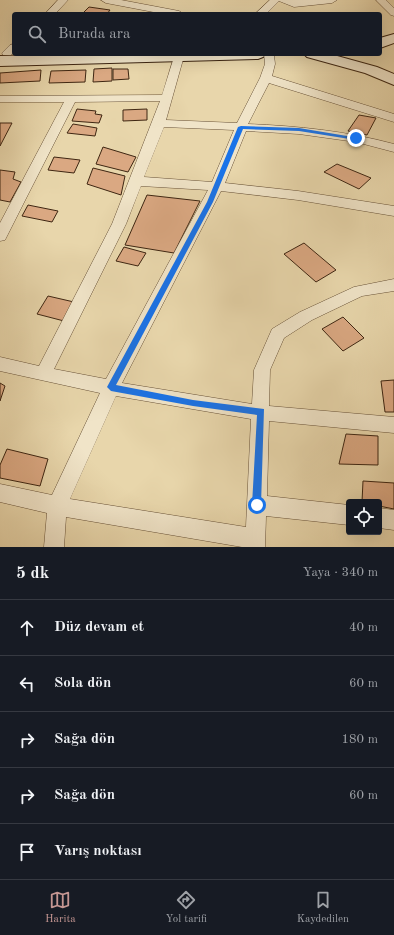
<!DOCTYPE html>
<html lang="tr">
<head>
<meta charset="utf-8">
<style>
  body { margin:0; font-family:"Old Standard TT",serif; background:#20242c; color:#f1f3f6 }
  .controls { position:absolute; right:12px; bottom:12px; display:grid; overflow:hidden; border-radius:4px; box-shadow:0 4px 16px #0002 }
  .controls button { width:36px; height:36px; display:grid; place-items:center; padding:0; border:0; border-bottom:1px solid #363941; background:#171b24; color:#f1f3f6; font:20px sans-serif }
  .stop { position:absolute; width:12px; height:12px; margin:-9px; border:3px solid #1a73e8; border-radius:50%; background:#fff }
  .stop.end { background:#1a73e8; border-color:#fff; box-shadow:0 1px 4px #0008 }
  .list { margin:0; padding:0; list-style:none }
  h2 { display:flex; justify-content:space-between; align-items:center; height:52px; margin:0; padding:0 16px; font-size:17px }
  h2 small { font-size:13px; font-weight:400; color:#9ea1a6 }
  .list li { display:grid; grid-template-columns:26px 1fr auto; gap:12px; align-items:center; box-sizing:border-box; height:56px; padding:0 16px; border-top:1px solid #363941 }
  .list b { display:block; font-size:15px; white-space:nowrap }
  .list em { font-size:13px; font-style:normal; color:#9ea1a6 }
  .icon { flex:none; width:22px; height:22px; fill:none; stroke:currentColor; stroke-width:2; stroke-linecap:round; stroke-linejoin:round }
  .map { position:relative; flex:none; width:394px; height:547px; overflow:hidden }
  .search { position:absolute; background:#171b24; box-shadow:0 4px 16px #0002; left:12px; right:12px; top:12px; height:44px; display:flex; align-items:center; gap:10px; box-sizing:border-box; padding:0 14px; border-radius:4px; color:#9ea1a6; font-size:15px }
  .sheet { height:332px; background:#171b24 }
  nav { display:flex; justify-content:space-around; align-items:center; box-sizing:border-box; height:56px; border-top:1px solid #363941; background:#171b24; font-size:11px; color:#9ea1a6 }
  nav a { display:grid; justify-items:center; gap:2px }
  nav .on { color:#c59692 }
  .map>svg:first-child { display:block }
  .building { fill:#daa882; stroke:#3e2612 }
  .lines { fill:none; stroke-linecap:round; stroke-linejoin:round }
  .street-casing { stroke:#685238; stroke-width:1 }
  .secondary-casing { stroke:#3e2612; stroke-width:2 }
  .street { fill:#f0e4c8; fill-rule:evenodd }
  .secondary { fill:#f0e4c8; fill-rule:evenodd }
  .route { fill:#1a73e8 }
</style>
</head>
<body>
<div class="map">
<svg width="394" height="547" viewBox="0 0 394 547">
  <rect width="100%" height="100%" fill="#e8d6ab"/>
  <filter id="stains"><feTurbulence type="fractalNoise" baseFrequency=".005" numOctaves="4"/><feColorMatrix values="0 0 0 0 .2 0 0 0 0 .09 0 0 0 0 .02 0 0 0 .5 -.17"/></filter>
  <radialGradient id="worn" r=".72"><stop offset=".6" stop-color="#630" stop-opacity="0"/><stop offset="1" stop-color="#630" stop-opacity=".3"/></radialGradient>
  <path class="building" d="M89 7 110 10 107 14H82Z
    M112 68V81L93 82 94 69Z
    M113 69H128L129 79 113 80Z
    M41 70 40 81 0 83V73Z
    M86 70 85 82 49 83 51 71Z
    M77 109 96 111 95 114 102 115 99 123 72 121Z
    M147 109V120L123 121V110Z
    M359 115 376 118 367 135 348 131Z
    M0 123H12L0 146Z
    M73 124 97 128 95 136 67 133Z
    M103 147 136 157 128 172 96 164Z
    M54 157 80 160 74 173 48 170Z
    M337 164 371 178 359 189 324 172Z
    M93 168 125 176 121 195 87 184Z
    M0 170 15 172 13 179 21 182 10 202 0 200Z
    M147 195 200 201 174 253 125 245Z
    M28 205 58 211 52 222 22 216Z
    M304 243 336 270 316 282 284 254Z
    M124 247 146 253 138 266 116 261Z
    M48 296 74 302 64 321 37 314Z
    M343 317 364 338 343 351 322 329Z
    M394 380V412H385L381 381Z
    M0 383 5 386 0 401Z
    M346 434 378 436V465L339 464Z
    M7 449 48 459 40 486 0 478V465Z
    M363 481 394 483V509L379 506V502H362Z"/>
  <g class="lines">
    <g class="street-casing">
      <path id="street" d="M58 0H68L55 14H45Z
        M101 0H121L179 11 184 14H164L106 3Z
        M270 0H337L332 3 294 7 279 1 266 14H255Z
        M376 0H386L394 8V16L391 15Z
        M14 44V52L11 55H3L2 53 10 45Z
        M175 54H183L184 56 166 120 237 123 260 78 265 64 264 54 274 55 275 64 272 76 394 114V122L269 83 248 124C298 126 346 131 394 144V152L356 142 299 134 246 131 225 183 298 191 394 206V216L298 200 221 191 122 383 252 404 254 370 272 329 300 312 354 287 394 279V291L362 296 312 320 284 338 270 370 269 406 394 417V433L269 421 267 496 349 505V525L266 516 265 547H242L66 517 64 547H44L47 513 0 502V484L52 495 100 393 0 371V357L39 366 112 224 160 101 75 102 7 236 5 240 0 241V223L64 102H0V96L162 95ZM164 127 234 130 212 182 144 177ZM141 186 208 190 106 379 54 369 126 224ZM116 396 251 419 246 527 70 499Z
        M379 508 394 510V530L379 528Z"/>
    </g>
    <g class="secondary-casing">
      <path id="secondary" d="M394 34V43L380 48V38Z
        M86 54H266L263 57 258 59 0 66V56Z
        M304 54H330L377 67 394 74V85L365 73 307 57Z"/>
    </g>
    <use href="#street" class="street"/>
    <use href="#secondary" class="secondary"/>
  </g>
  <path class="route" d="M241 126 299 128 359 138 356 140 299 131 243 129 213 202 116 385 193 400 264 409 261 505 257 509 252 505 257 415 193 406 111 391 107 387 207 202 238 127Z"/>
  <rect width="100%" height="100%" filter="url(#stains)"/>
  <rect width="100%" height="100%" fill="url(#worn)"/>
</svg>
<div class="controls">
<button><svg class="icon" aria-label="locate" viewBox="0 0 24 24"><circle cx="12" cy="12" r="6"/><path d="M12 2v4M12 18v4M2 12h4M18 12h4"/></svg></button>
</div>
<div class="stop" style="left:257px;top:505px"></div>
<div class="stop end" style="left:356px;top:138px"></div>
<div class="search"><svg class="icon" aria-label="search" viewBox="0 0 24 24"><circle cx="10" cy="10" r="6"/><path d="M15 15l6 6"/></svg>Burada ara</div>
</div>
<section class="sheet">
<h2>5 dk<small>Yaya · 340 m</small></h2>
<ul class="list">
<li><svg class="icon" aria-label="ahead" viewBox="0 0 24 24"><path d="M12 20V5M6 11l6-6 6 6"/></svg><div><b>Düz devam et</b></div><em>40 m</em></li>
<li><svg class="icon" aria-label="left" viewBox="0 0 24 24"><path d="M17 20v-9H6M10 6l-5 5 5 5"/></svg><div><b>Sola dön</b></div><em>60 m</em></li>
<li><svg class="icon" aria-label="right" viewBox="0 0 24 24"><path d="M7 20v-9h11M14 6l5 5-5 5"/></svg><div><b>Sağa dön</b></div><em>180 m</em></li>
<li><svg class="icon" aria-label="right" viewBox="0 0 24 24"><path d="M7 20v-9h11M14 6l5 5-5 5"/></svg><div><b>Sağa dön</b></div><em>60 m</em></li>
<li><svg class="icon" aria-label="arrive" viewBox="0 0 24 24"><path d="M6 21V4h12l-3 4 3 4H6"/></svg><div><b>Varış noktası</b></div></li>
</ul>
</section>
<nav>
<a class="on"><svg class="icon" aria-label="map" viewBox="0 0 24 24"><path d="M3 6l6-2 6 2 6-2v14l-6 2-6-2-6 2zM9 4v14M15 6v14"/></svg>Harita</a>
<a><svg class="icon" aria-label="directions" viewBox="0 0 24 24"><path d="M12 3l9 9-9 9-9-9zM9 14v-3h6M13 9l2 2-2 2"/></svg>Yol tarifi</a>
<a><svg class="icon" aria-label="saved" viewBox="0 0 24 24"><path d="M7 4h10v16l-5-4-5 4z"/></svg>Kaydedilen</a>
</nav>
</body>
</html>
